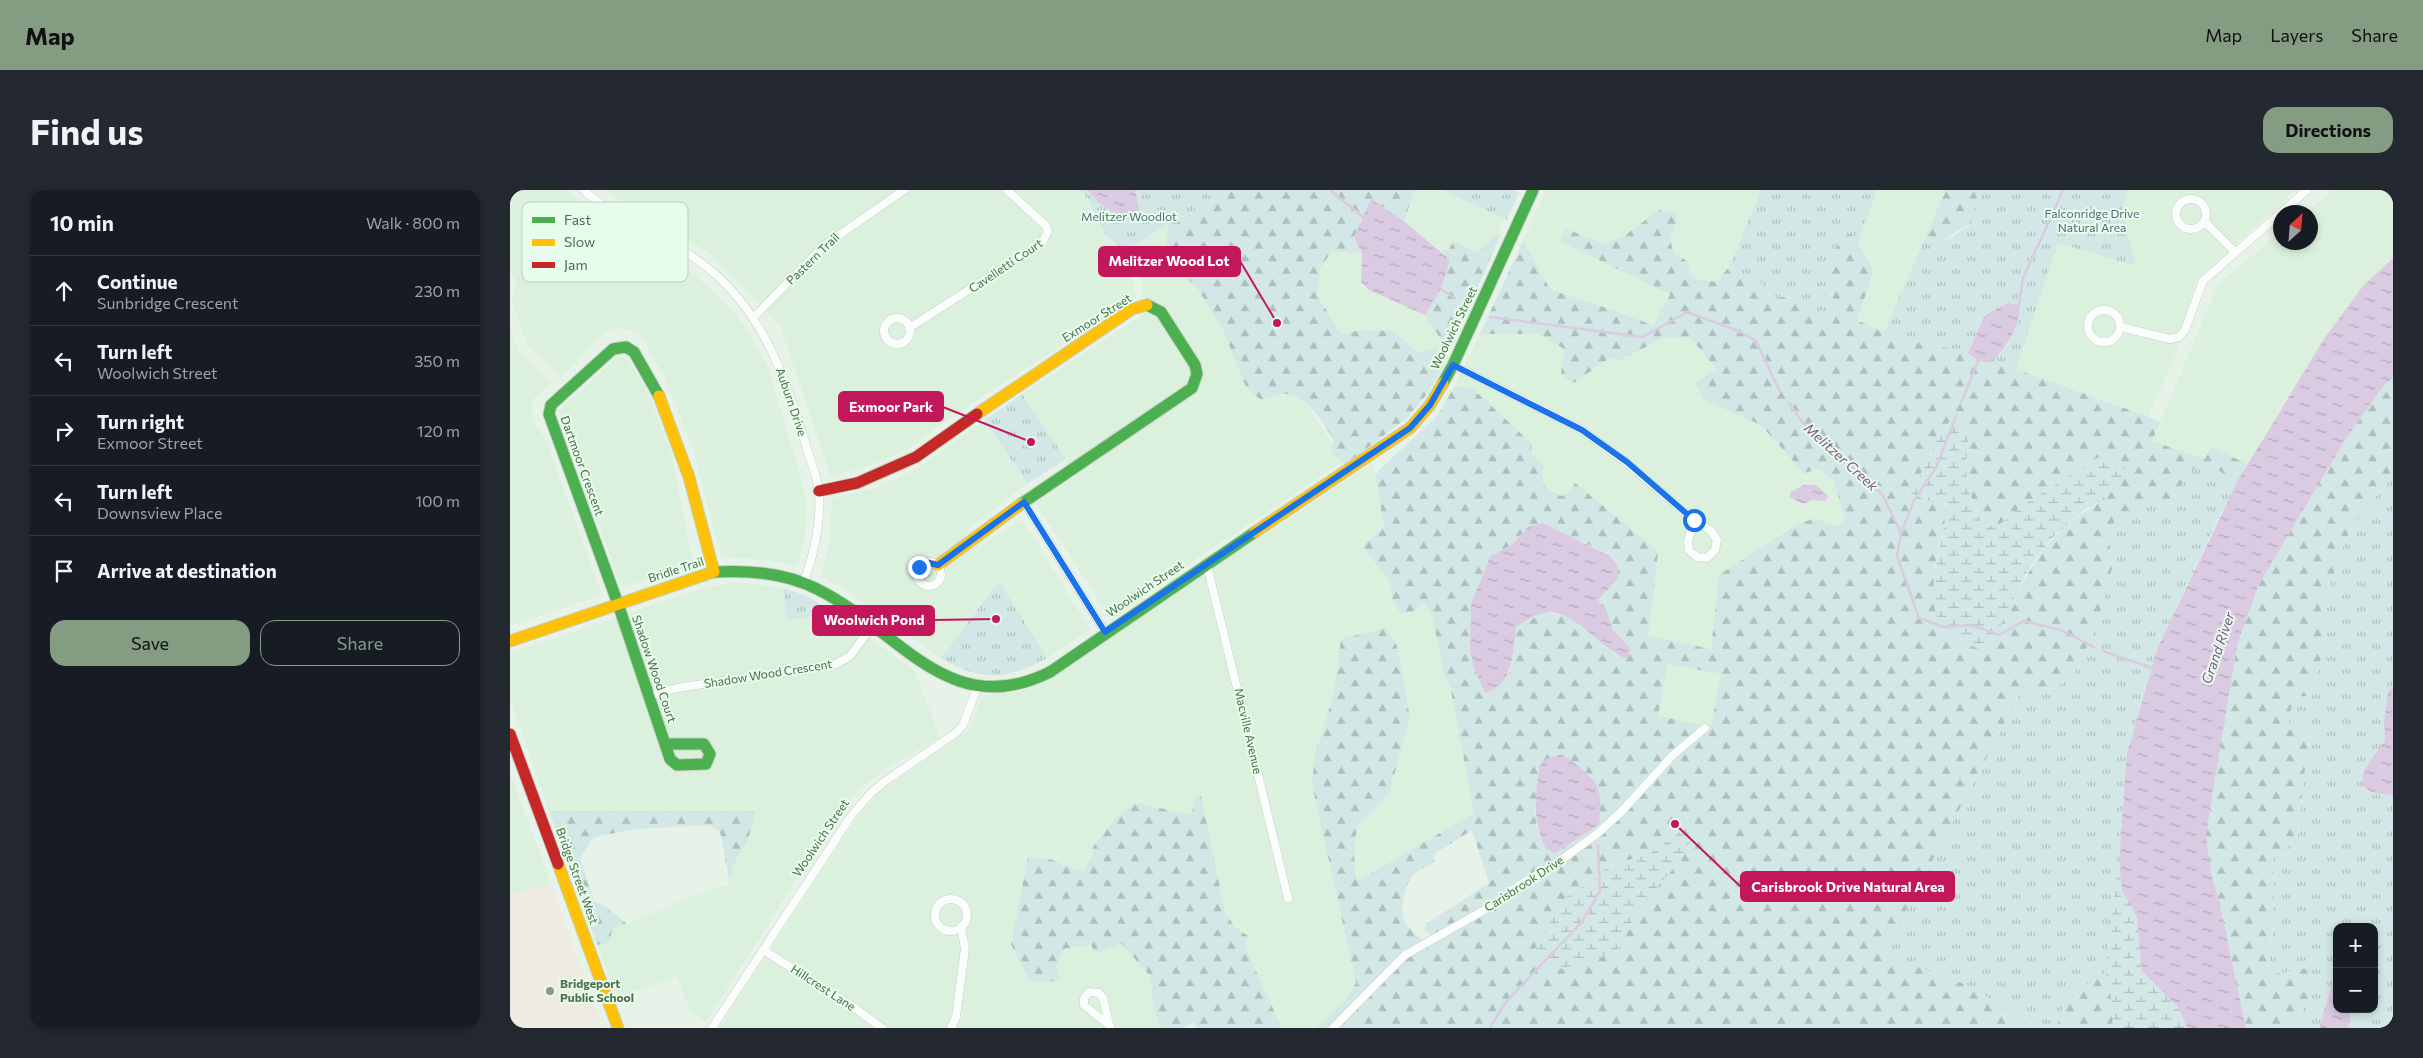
<!DOCTYPE html>
<html lang="en">
<head>
<meta charset="utf-8">
<style>
  body { margin:0; font-family:Commissioner,sans-serif; background:#242831; color:#f1f3f6 }
  .controls { position:absolute; right:15px; bottom:15px; display:grid; overflow:hidden; border-radius:10px; box-shadow:0 2px 8px #0003 }
  .controls button { width:45px; height:45px; display:grid; place-items:center; padding:0; border:0; border-bottom:1px solid #363941; background:#171b24; color:#f1f3f6; font:25px sans-serif }
  .compass { position:absolute; left:1763px; top:15px; width:45px; height:45px; border-radius:50%; background:#171b24; box-shadow:0 2px 8px #0003; rotate:26deg }
  .stop { position:absolute; width:15px; height:15px; margin:-11px; border:4px solid #1a73e8; border-radius:50%; background:#fff }
  .stop.end { background:#1a73e8; border-color:#fff; box-shadow:0 1px 5px #0008 }
  .list { margin:0; padding:0; list-style:none }
  h2 { display:flex; justify-content:space-between; align-items:center; height:65px; margin:0; padding:0 20px; font-size:21px }
  h2 small { font-size:16px; font-weight:400; color:#9ea1a6 }
  .list li { display:grid; grid-template-columns:32px 1fr auto; gap:15px; align-items:center; box-sizing:border-box; height:70px; padding:0 20px; border-top:1px solid #363941 }
  .list b { display:block; font-size:19px; white-space:nowrap }
  .list p { margin:0; font-size:16px; white-space:nowrap; color:#9ea1a6 }
  .list em { font-size:16px; font-style:normal; color:#9ea1a6 }
  .actions { display:flex; gap:10px; padding:15px 20px }
  .actions a { flex:1; padding:11px 0; border:1px solid #849c82; border-radius:15px; text-align:center; font-size:18px; color:#849c82 }
  .actions .main { background:#849c82; color:#111 }
  .icon { flex:none; width:28px; height:28px; fill:none; stroke:currentColor; stroke-width:2; stroke-linecap:round; stroke-linejoin:round }
  .map { position:relative; flex:none; width:1883px; height:838px; overflow:hidden; border-radius:15px }
  header { display:flex; align-items:center; gap:30px; box-sizing:border-box; height:70px; padding:0 25px; background:#849c82; color:#111 }
  header strong { font-size:24px }
  nav { display:flex; gap:28px; margin-inline-start:auto; font-size:18px }
  .intro { display:flex; align-items:center; justify-content:space-between; box-sizing:border-box; height:120px; padding:0 30px }
  h1 { margin:0; font-size:35px }
  .button { padding:12px 22px; border-radius:15px; background:#849c82; color:#111; font-size:18px; font-weight:700 }
  main { display:flex; gap:30px; padding:0 30px }
  aside { flex:1; background:#171b24; border-radius:15px; box-shadow:0 2px 8px #0003 }
  .map>svg:first-child { display:block }
  .residential { fill:#dbf1dd }
  .education { fill:#efeae2 }
  .grass { fill:url(#grass-tufts) }
  .forest { fill:url(#forest-firs); fill-rule:evenodd }
  .wetland { fill:url(#wetland-marsh) }
  .water { fill:url(#water-ripples) }
  .lines { fill:none; stroke-linecap:round; stroke-linejoin:round }
  .stream { stroke:#dacae2; stroke-width:2.5 }
  .street-casing { stroke:#c3d2c4; stroke-width:9 }
  .fast-casing { stroke:#c1d1c1; stroke-width:13 }
  .slow-casing { stroke:#c1d1c1; stroke-width:13 }
  .jam-casing { stroke:#c1d1c1; stroke-width:13 }
  .street { stroke:#fbfdfc; stroke-width:8 }
  .fast { stroke:#4caf50; stroke-width:11 }
  .slow { stroke:#ffc107; stroke-width:11 }
  .jam { stroke:#c62828; stroke-width:11 }
  .route { stroke:#1a73e8; stroke-width:6 }
  .poi-dot { fill:#849c82; stroke:#e7fcea; stroke-width:2 }
  .labels { text-anchor:middle; stroke-width:4; stroke-linejoin:round; paint-order:stroke }
  .park-label { font-size:12px; fill:#4b6f7c; stroke:#e7fcea }
  .street-label { font-size:12px; fill:#4e6d4b; stroke:#e7fcea }
  .poi-label { font-size:12px; font-weight:bold; fill:#4e6d4b; stroke:#e7fcea; text-anchor:start }
  .water-label { font-size:14px; font-style:italic; fill:#805291; stroke:#e7fcea }
  .key { fill:#e7fcea; stroke:#b9d1ba; stroke-width:1 }
  .key-label { font-size:14px; fill:#4e6d4b }
  .leader { fill:none; stroke:#c2185b; stroke-width:2 }
  .callout-dot { fill:#c2185b; stroke:#e7fcea; stroke-width:2 }
  .callout { fill:#c2185b; stroke:#c2185b; stroke-width:2 }
  .callout-label { font-size:14px; text-anchor:middle; font-weight:bold; fill:#fff }
</style>
</head>
<body>
<header>
<strong>Map</strong>
<nav><a>Map</a><a>Layers</a><a>Share</a></nav>
</header>
<div class="intro"><h1>Find us</h1><a class="button">Directions</a></div>
<main>
<aside>
<h2>10 min<small>Walk · 800 m</small></h2>
<ul class="list">
<li><svg class="icon" aria-label="ahead" viewBox="0 0 24 24"><path d="M12 20V5M6 11l6-6 6 6"/></svg><div><b>Continue</b><p>Sunbridge Crescent</p></div><em>230 m</em></li>
<li><svg class="icon" aria-label="left" viewBox="0 0 24 24"><path d="M17 20v-9H6M10 6l-5 5 5 5"/></svg><div><b>Turn left</b><p>Woolwich Street</p></div><em>350 m</em></li>
<li><svg class="icon" aria-label="right" viewBox="0 0 24 24"><path d="M7 20v-9h11M14 6l5 5-5 5"/></svg><div><b>Turn right</b><p>Exmoor Street</p></div><em>120 m</em></li>
<li><svg class="icon" aria-label="left" viewBox="0 0 24 24"><path d="M17 20v-9H6M10 6l-5 5 5 5"/></svg><div><b>Turn left</b><p>Downsview Place</p></div><em>100 m</em></li>
<li><svg class="icon" aria-label="arrive" viewBox="0 0 24 24"><path d="M6 21V4h12l-3 4 3 4H6"/></svg><div><b>Arrive at destination</b></div></li>
</ul>
<div class="actions"><a class="main">Save</a><a>Share</a></div>
</aside>
<div class="map">
<svg width="1883" height="838" viewBox="0 0 1883 838">
  <defs>
    <pattern id="grass-tufts" width="24" height="20" patternUnits="userSpaceOnUse" patternTransform="scale(1.25)"><rect width="24" height="20" fill="#d3e8e6"/><path d="M3 7l-1-3M5 7V3M7 7l1-3M15 17l-1-3M17 17v-4M19 17l1-3" fill="none" stroke="#adc0bc"/></pattern>
    <pattern id="forest-firs" width="22" height="20" patternUnits="userSpaceOnUse" patternTransform="scale(1.25)"><rect width="22" height="20" fill="#d3e8e6"/><path d="M5 1l3.5 6h-7zM16 11l3.5 6h-7z" fill="#adc0bc"/></pattern>
    <pattern id="wetland-marsh" width="20" height="14" patternUnits="userSpaceOnUse" patternTransform="scale(1.25)"><rect width="20" height="14" fill="#d3e8e6"/><path d="M1 5h8M5 5V1M11 12h8M15 12V8" fill="none" stroke="#adc0bc"/></pattern>
    <pattern id="water-ripples" width="26" height="14" patternUnits="userSpaceOnUse" patternTransform="scale(1.25)"><rect width="26" height="14" fill="#dacae2"/><path d="M2 4q2-2 4 0t4 0M15 11q2-2 4 0t4 0" fill="none" stroke="#b3a8b9"/></pattern>
  </defs>
  <rect width="100%" height="100%" fill="#e7f3e8"/>
  <path class="residential" d="M0 0H59L70 13 187 87 227 125 257 175 295 302 296 335 293 355 286 376 258 370 211 367 184 261 153 184 129 143 109 137 94 143 51 187 17 155 2 111 7 93 0 80Z
    M94 0H569L578 9 595 44 618 68 626 108 447 223 399 258 362 275 321 287 270 136 201 64Z
    M905 0H932L994 29 987 45 967 62 944 51 939 59 931 61 894 31Z
    M1036 0H1251L1219 77 1206 92 1182 88 1177 71 1164 63 1160 50 1167 31 1149 20 1114 46 1095 54 1051 51 1160 106 1143 136 1114 123 1085 116 1040 99 1013 51Z
    M1367 0H1436L1374 142 1347 129 1364 80 1347 56Z
    M1618 0H1786L1686 90 1667 162 1638 226 1506 179 1548 53 1625 75 1612 19Z
    M1824 0H1883V68L1877 72 1771 217 1737 274 1702 257 1695 270 1642 251 1709 93 1770 43V52H1800V22H1796Z
    M658 34 766 201 782 192 834 271 599 427 526 313 567 286 512 204 634 124 633 104 624 55Z
    M821 62 852 63 851 92 859 100 915 125 934 154H939L933 167 926 159 907 162 884 141 851 140 831 144 808 106 810 79Z
    M0 138 10 163 41 193 23 209 22 229 36 250 92 405 0 436Z
    M970 144H1029L1054 159 1051 185 1064 193 1098 169 1111 170 1155 147H1180L1208 180 1194 210 1251 234 1323 290 1335 327 1331 334 1326 336 1306 328 1201 460 1137 446 1148 364 1144 357 1065 293 1058 303 1051 306 1039 301 1034 296 1032 284 931 219 945 195Z
    M108 166 117 169 135 196 160 259 184 375 111 397 49 221Z
    M475 230 517 294 459 338 470 356 512 329 580 439 537 468 488 391 431 468 331 397 310 386 320 354 322 308 366 298 408 278Z
    M862 273 874 336 852 357 880 391 882 409 906 420 915 413 923 429 934 485 940 496 947 532 964 623 848 692 845 682 844 662 847 636 879 604 900 527 887 456 832 449 824 503 805 564 802 594 846 793 834 811 806 838H772L736 759 738 752 715 722 691 606 686 609 681 625 627 613 609 624 583 657V665L573 682 540 669 518 667 501 754 546 776 553 759 581 754 585 765 611 753 640 786 644 818 651 838H209L343 634 368 603 459 540 471 508 478 505 507 502 535 492 643 418Z
    M218 393H235L273 398 277 429 325 423 404 480 430 547 377 578 353 596 330 621 196 832 180 821 167 786 108 808 87 755 103 737 117 734 182 706 220 694 216 668 246 621H39L0 507V463L194 398Z
    M1158 474 1212 484 1201 537 1148 527Z
    M0 582 41 693 0 706Z"/>
  <path class="education" d="M41 693 65 763 94 838H0V706Z"/>
  <path class="grass" d="M569 0H724L658 34 614 62 595 44 578 9Z
    M932 0H1004L1009 2 997 30Z
    M1251 0H1367L1347 56 1341 44 1319 104 1327 114 1323 124 1296 119 1278 106 1266 108 1251 93 1219 77Z
    M1436 0H1618L1612 19 1626 76 1548 53 1506 179 1484 171 1499 152 1475 125 1458 163 1385 147 1374 142 1415 48 1431 54 1461 34 1428 19Z
    M512 204 556 269 517 294 475 230Z
    M1702 257 1737 274 1707 331 1648 457 1617 563 1609 670 1612 700 1677 838H1028L994 724 1461 597 1510 504 1544 498 1603 376 1598 348 1603 333 1643 313 1663 314 1678 282 1693 274Z
    M1883 286V498L1878 501 1874 532 1875 550 1870 558 1861 602 1883 606V838H1838L1842 819H1864V737H1827V787L1820 800 1809 838H1780L1795 817 1758 785 1764 722 1763 664 1779 656 1788 644 1799 541 1777 539 1783 507 1799 506 1816 452 1811 420 1835 351 1845 332Z
    M489 391 537 468C497 490 471 492 431 468Z
    M273 398 297 406 325 423 277 430Z"/>
  <path class="forest" d="M711 0H905L894 31 861 9 844 47 852 63 821 62 810 79 808 106 831 144 851 140 884 141 907 162 926 159 933 167 934 176 918 203 897 228 835 275 822 262 824 250C813 234 797 203 774 204 767 204 758 208 751 210L736 197 713 140 686 96 669 82 655 73 658 34 711 7Z
    M1436 0H1468L1461 34 1447 41 1431 54 1415 48Z
    M1149 20 1165 22 1167 31 1160 50 1164 63 1177 71 1182 88 1206 92 1219 77 1251 93 1266 108 1278 106 1296 119 1323 124 1327 114C1307 90 1322 71 1332 46L1341 44 1364 80 1347 130 1385 147 1458 163 1468 171H1484L1650 231 1642 251 1695 269 1702 257 1737 274 1728 290 1694 274 1678 282 1663 314 1643 313 1603 333 1598 348 1603 375 1586 438 1562 488 1544 498 1510 504 1373 764 1465 798 1522 838H806L834 811 846 793 802 594 805 564 824 503 831 449 875 438 887 456 900 527 879 604 847 636 844 662 845 682 848 691 964 623 940 496 934 485 923 429 915 413 906 420 891 425 882 409 880 391 852 357 874 336 865 284 927 226 945 196 962 198 1021 253 1022 265 1034 275C1031 297 1033 297 1051 306L1058 303 1065 293 1144 357 1148 364 1138 446 1201 459 1209 385 1288 334 1306 328 1326 336 1331 334 1335 327 1323 290 1309 279 1294 283 1251 235 1194 210 1185 192 1207 180 1180 147H1155L1111 170 1098 169 1064 193 1051 185 1054 159 1029 144H970L1013 51 1040 99C1074 112 1110 120 1143 136L1160 105 1050 51 1056 39 1095 54 1114 46ZM1439 232 1456 235C1461 250 1456 262 1456 277 1457 299 1464 318 1474 336H1488L1513 315 1589 267 1596 309C1550 333 1526 364 1504 410L1424 379 1436 331 1435 315 1396 303 1399 297 1408 290 1429 246ZM1033 333 1100 365 1107 374 1108 388 1088 410 1097 422 1103 440 1121 459 1106 465 1061 427 1035 422 1006 437 999 484 960 459 961 413 981 366 1003 354 1019 336ZM1158 474 1211 484 1201 537 1148 526ZM1029 576 1069 577 1081 586 1089 635 1045 663 1027 638 1025 619ZM962 640 979 693 917 733 914 740 928 750 918 754C913 752 896 735 894 730 889 721 895 694 902 686 908 680 918 676 925 672L923 665ZM1170 641 1173 665 1128 719 1106 763 1053 779 1023 762 1052 712 1062 701 1079 695 1098 676 1139 664Z
    M991 44 943 154H934L915 125 931 99 940 70 931 61 939 59 944 51 967 62 987 45Z
    M1883 187V286L1845 332 1835 351 1811 420 1816 452 1799 506 1783 507 1778 539 1799 541 1788 644 1779 656 1763 664 1764 722 1758 785 1798 778C1802 807 1797 814 1780 838H1736L1710 715 1701 683 1696 645 1727 455 1749 394 1765 367 1837 247 1872 198Z
    M691 606 715 722 725 737 738 746 736 759 772 838H688L683 833 673 838H651L644 818 640 786 611 753 585 765 581 754 554 759 546 776 551 791 520 792 501 754 518 667 540 669 573 682 583 665V657L609 624 627 613 681 625 686 608Z
    M39 621H246L238 649 222 677 220 694 210 642 199 635 126 639 84 647 70 668 84 711 96 717 117 734 103 737 99 752 87 755Z
    M1595 782 1600 797 1603 838H1548C1548 809 1574 797 1595 782Z"/>
  <path class="wetland" d="M1439 232 1456 235C1461 250 1456 262 1456 277 1457 299 1463 318 1474 336H1488L1513 315 1589 267 1612 271 1617 281 1596 309 1574 320 1541 349 1518 380 1483 452 1469 459C1460 455 1445 451 1438 444 1405 409 1438 354 1435 316L1396 303 1399 297 1408 290 1429 246Z
    M1171 641 1181 651 1164 678 1128 719 1106 763 1053 779 1039 776 1023 762 1052 712 1062 701 1079 695 1098 676 1139 664Z
    M1609 670 1612 700 1627 728 1632 780 1669 818 1677 838H1603L1600 797 1595 782Z"/>
  <path class="water" d="M578 0H625L629 19 624 27 613 30 587 11Z
    M861 9 894 31 940 70 931 99 915 125 859 100 851 92 852 63 844 47Z
    M1883 68V187L1872 198 1837 247 1765 367 1749 394 1727 455 1696 645 1701 683 1710 715 1736 838H1677L1669 818 1632 781 1627 728 1612 700 1609 670 1617 563 1648 457 1728 290 1814 149 1853 96Z
    M1498 113 1509 115C1511 137 1496 155 1484 171H1468L1458 163 1475 125Z
    M1293 295H1306L1318 306 1316 311 1301 310 1297 313H1291L1280 307V303Z
    M1033 333 1100 366 1107 375 1108 388 1088 410 1097 422 1103 440 1121 459 1117 469C1091 460 1062 416 1034 423 1025 425 1014 432 1006 437 1002 463 1005 493 975 503L964 478 960 459 961 413 981 366 1003 354 1019 336Z
    M1883 498V606L1861 602 1852 595 1853 582 1875 550 1874 532 1878 501Z
    M1052 564C1085 589 1094 591 1089 635L1045 663 1036 659C1021 626 1026 610 1029 576L1036 569Z
    M1827 787V819H1842L1838 838H1809L1820 800Z"/>
  <g class="lines">
    <path class="stream" d="M820 0 853 27
      M1542 25 1553 0
      M931 99 943 107
      M1509 115 1513 88 1538 34
      M980 127 1133 147 1177 122 1231 142 1246 151 1270 202
      M1279 213 1293 233 1372 304 1391 343
      M1451 213 1468 171
      M1446 226 1426 278 1404 310 1391 343 1387 366 1409 428 1434 437 1461 435 1489 445 1514 431 1551 440 1584 457
      M1593 461 1642 478
      M980 838 995 813 1071 733 1090 701 1088 655"/>
    <g class="street-casing">
      <path id="street" d="M74 0C84 11 98 18 111 26 140 42 173 58 199 79 254 124 275 187 295 252 299 268 308 287 309 303 311 335 304 363 294 392
        M1666 24a15 15 0 1 1 30 0a15 15 0 1 1-30 0Z
        M1694 31 1724 61
        M1578 136a16 16 0 1 1 32 0a16 16 0 1 1-32 0Z
        M374 141a13 13 0 1 1 26 0a13 13 0 1 1-26 0Z
        M243 128 315 55 394 0
        M1610 137 1660 149 1669 147 1675 140 1693 91 1797 0
        M399 138 532 53 538 41 536 36 497 0
        M943 175 1072 240 1117 273 1184 330 1201 341 1207 350 1205 360 1197 368 1187 367 1179 360 1178 351 1184 330
        M514 312 595 442
        M407 384a12 12 0 1 1 24 0a12 12 0 1 1-24 0Z
        M697 375 778 708
        M139 506 167 498 326 474 340 466 362 436
        M425 725a16 16 0 1 1 32 0a16 16 0 1 1-32 0Z
        M253 760 346 819 372 838
        M600 836 574 815V808L579 802 589 803 593 808 600 838
        M202 838 341 626 361 603 374 592 447 542 453 535 467 498
        M441 838 446 827 455 759 451 737
        M823 838 895 765 985 714 1011 694 1043 676 1087 644 1111 622 1163 565 1195 538"/>
    </g>
    <g class="fast-casing">
      <path id="fast" d="M933 193 943 175 1023 0
        M149 206 124 162 116 157 103 159 41 215 39 224 108 414 160 569 167 575 196 574 200 564 194 554H155
        M511 314 682 198 687 184 685 175 651 122 637 115
        M203 382C238 380 276 383 307 399 389 439 438 533 540 482L745 342"/>
    </g>
    <g class="slow-casing">
      <path id="slow" d="M149 206 179 287 204 382
        M467 224 622 119 637 115
        M745 342 900 238 920 215 933 193
        M428 375 511 314
        M0 451 203 382
        M48 674 108 838"/>
    </g>
    <g class="jam-casing">
      <path id="jam" d="M309 301 347 293 406 267 467 224
        M0 544 48 674"/>
    </g>
    <use href="#street" class="street"/>
    <use href="#fast" class="fast"/>
    <use href="#slow" class="slow"/>
    <use href="#jam" class="jam"/>
  </g>
  <g class="lines">
    <path class="route" d="M409 377 415 372 428 375 514 312 595 442 900 238 920 215 943 175 1072 240 1117 272 1184 330"/>
  </g>
  <circle class="poi-dot" cx="40" cy="801" r="5"/>
  <g class="labels">
    <g class="park-label">
      <text x="1582" y="28">Falconridge Drive<tspan x="1582" dy="14">Natural Area</tspan></text>
      <text x="619" y="31">Melitzer Woodlot</text>
    </g>
    <g class="street-label">
      <text transform="translate(303 69) rotate(-44)" y="4">Pastern Trail</text>
      <text transform="translate(496 76) rotate(-34)" y="4">Cavelletti Court</text>
      <text transform="translate(587 128) rotate(-32)" y="4">Exmoor Street</text>
      <text transform="translate(944 138) rotate(-64)" y="4">Woolwich Street</text>
      <text transform="translate(281 212) rotate(71)" y="4">Auburn Drive</text>
      <text transform="translate(72 276) rotate(70)" y="4">Dartmoor Crescent</text>
      <text transform="translate(166 380) rotate(-18)" y="4">Bridle Trail</text>
      <text transform="translate(635 399) rotate(-34)" y="4">Woolwich Street</text>
      <text transform="translate(144 479) rotate(71)" y="4">Shadow Wood Court</text>
      <text transform="translate(258 484) rotate(-9)" y="4">Shadow Wood Crescent</text>
      <text transform="translate(738 541) rotate(77)" y="4">Macville Avenue</text>
      <text transform="translate(311 648) rotate(-56)" y="4">Woolwich Street</text>
      <text transform="translate(67 686) rotate(70)" y="4">Bridge Street West</text>
      <text transform="translate(1014 694) rotate(-33)" y="4">Carisbrook Drive</text>
      <text transform="translate(313 798) rotate(33)" y="4">Hillcrest Lane</text>
    </g>
    <g class="poi-label">
      <text x="50" y="798">Bridgeport<tspan x="50" dy="14">Public School</tspan></text>
    </g>
    <g class="water-label">
      <text transform="translate(1331 267) rotate(42)" y="5">Melitzer Creek</text>
      <text transform="translate(1708 458) rotate(-71)" y="5">Grand River</text>
    </g>
  </g>
  <rect x="12" y="12" width="166" height="80" rx="8" class="key"/>
  <rect x="22" y="27" width="23" height="6" fill="#4caf50"/>
  <rect x="22" y="49" width="23" height="7" fill="#ffc107"/>
  <rect x="22" y="72" width="23" height="6" fill="#c62828"/>
  <g class="key-label">
    <text x="54" y="35">Fast</text>
    <text x="54" y="57">Slow</text>
    <text x="54" y="80">Jam</text>
  </g>
  <path class="leader" d="M767 133L730 71M521 252L433 217M486 429L424 430M1165 634L1231 697"/>
  <g class="callout-dot">
    <circle cx="767" cy="133" r="5"/>
    <circle cx="521" cy="252" r="5"/>
    <circle cx="486" cy="429" r="5"/>
    <circle cx="1165" cy="634" r="5"/>
  </g>
  <g class="callout">
    <rect x="589" y="57" width="141" height="29" rx="5"/>
    <rect x="329" y="202" width="104" height="29" rx="5"/>
    <rect x="303" y="416" width="121" height="29" rx="5"/>
    <rect x="1231" y="682" width="213" height="29" rx="5"/>
  </g>
  <g class="callout-label">
    <text x="659" y="76">Melitzer Wood Lot</text>
    <text x="381" y="222">Exmoor Park</text>
    <text x="364" y="435">Woolwich Pond</text>
    <text x="1338" y="702">Carisbrook Drive Natural Area</text>
  </g>
</svg>
<div class="controls">
<button>+</button>
<button>−</button>
</div>
<svg class="compass" viewBox="-18 -18 36 36"><path d="M0-13l5 13h-10z" fill="#e53935"/><path d="M0 13l5-13h-10z" fill="#9ea1a6"/></svg>
<div class="stop" style="left:1184px;top:330px"></div>
<div class="stop end" style="left:409px;top:377px"></div>
</div>
</main>
</body>
</html>
